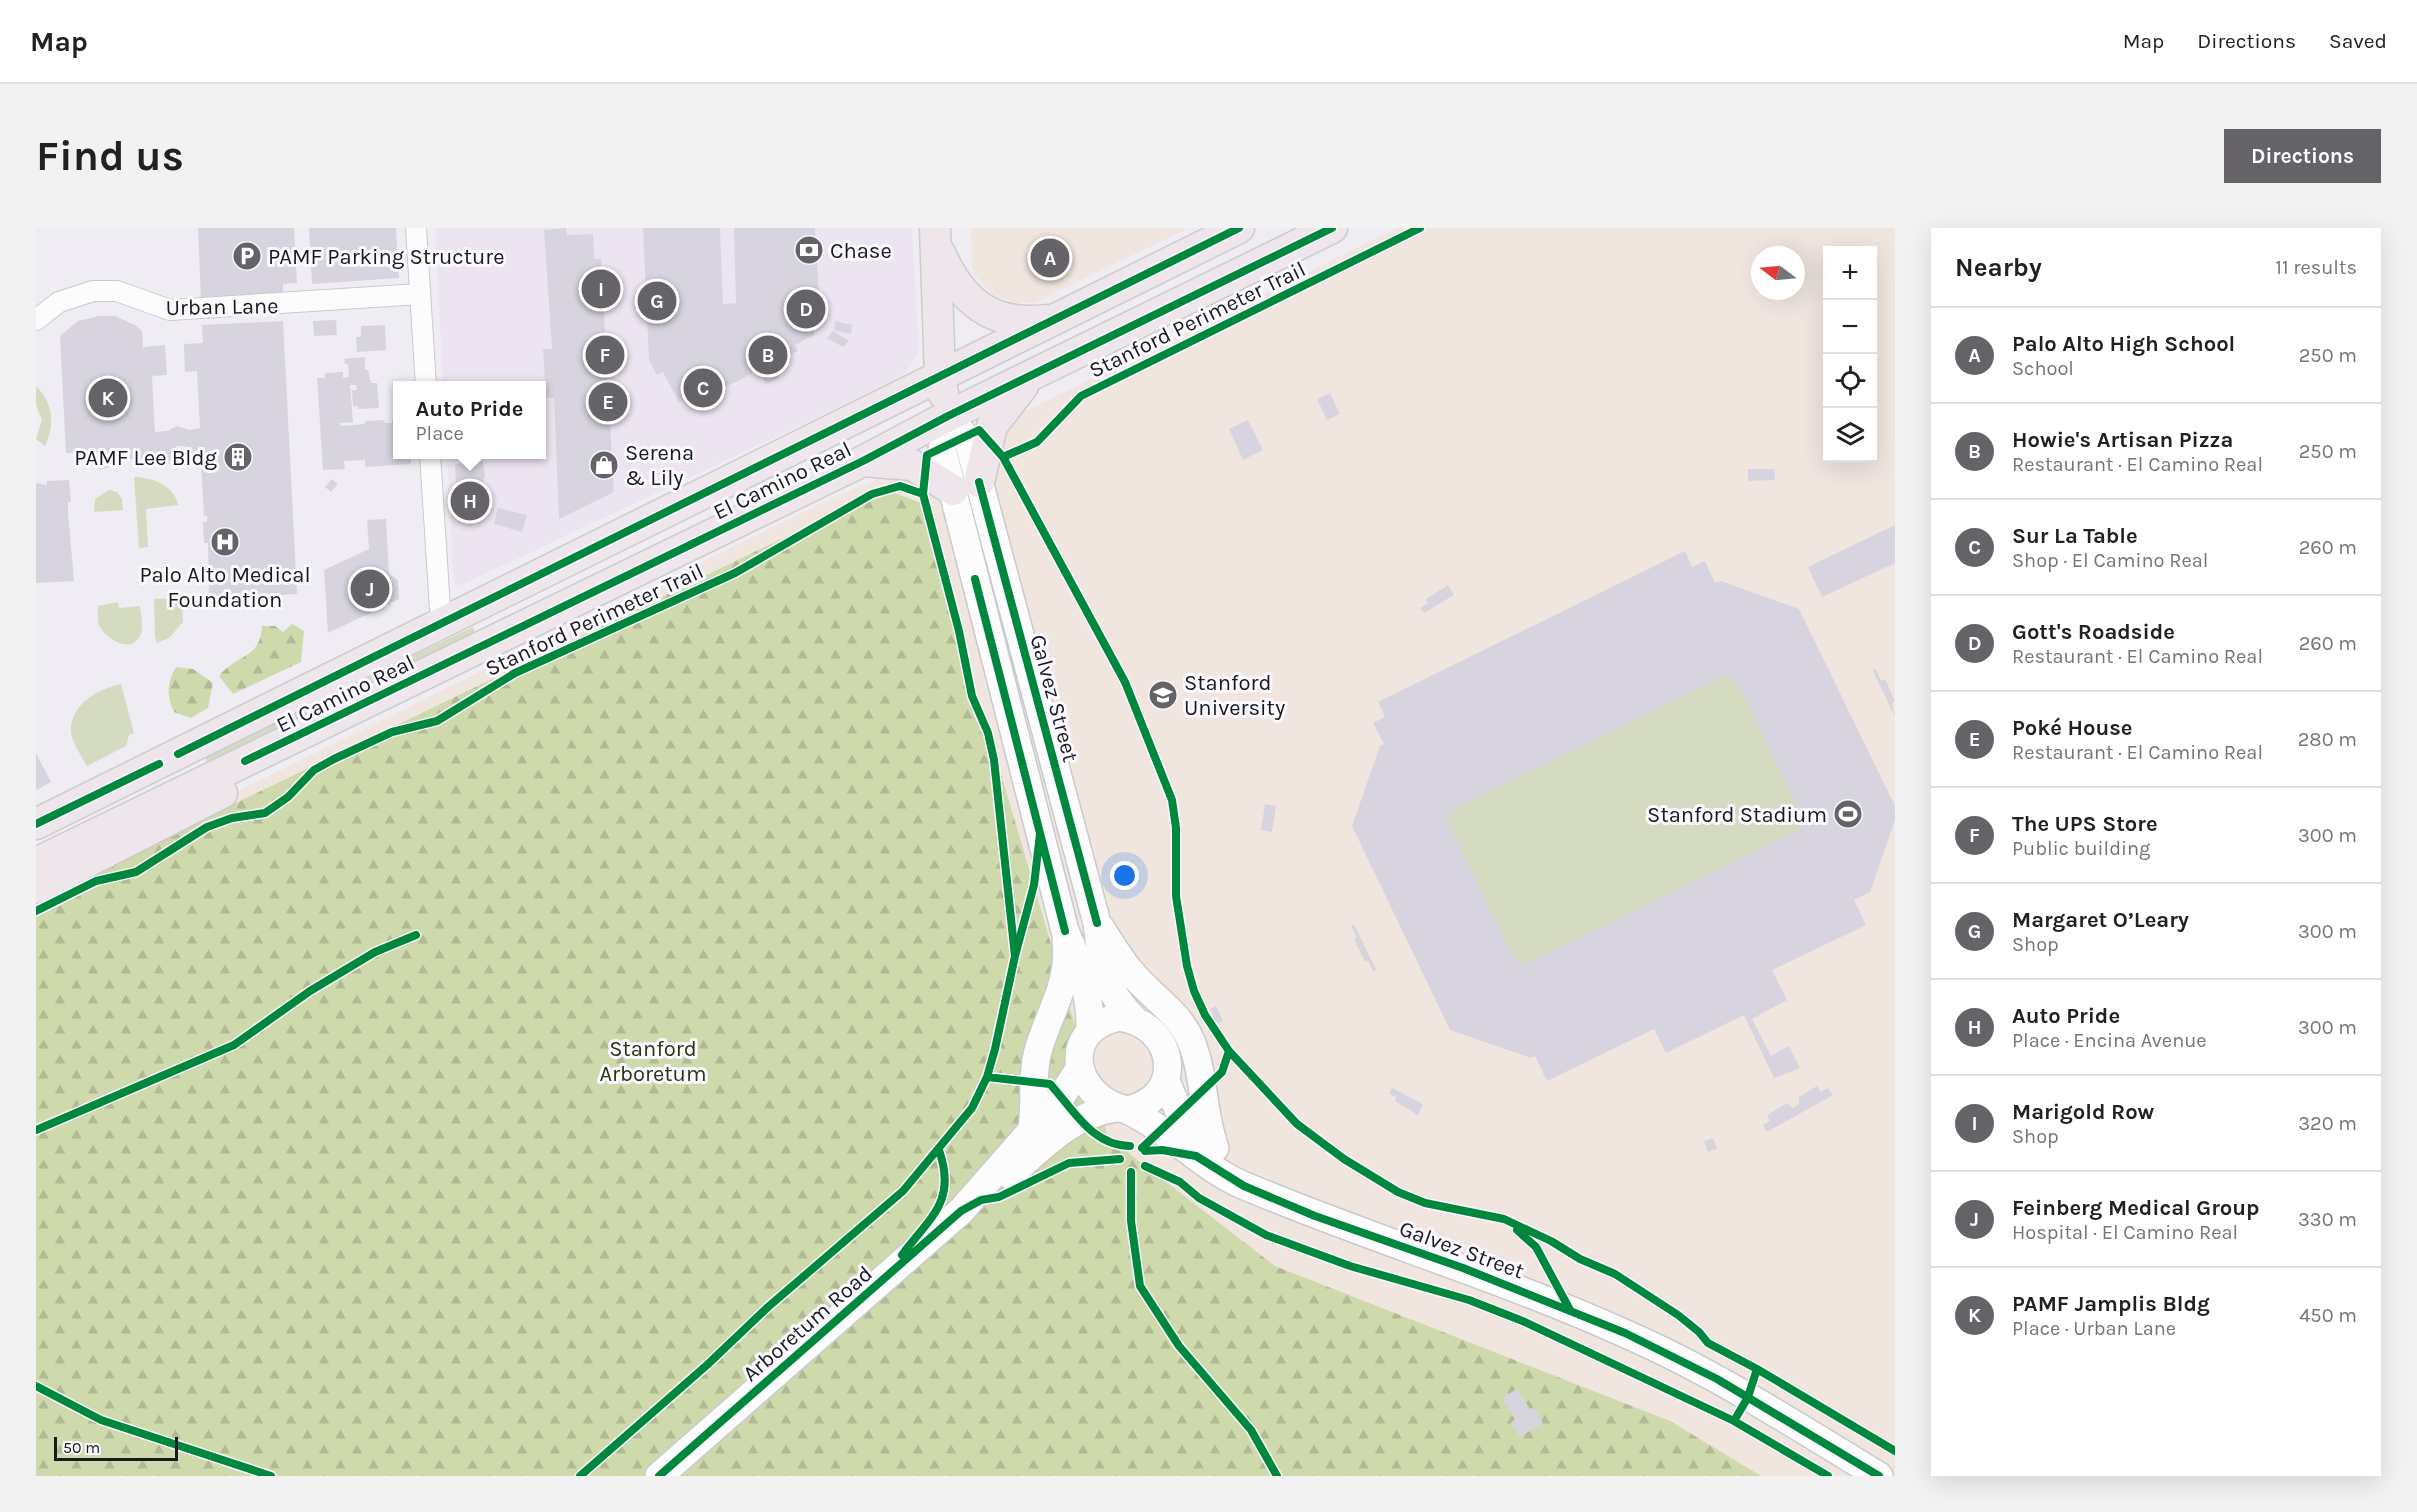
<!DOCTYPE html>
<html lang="en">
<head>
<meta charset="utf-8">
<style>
  body { margin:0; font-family:Karla,sans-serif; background:#f2f2f2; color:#202124 }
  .controls { position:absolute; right:18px; top:18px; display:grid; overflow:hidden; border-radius:0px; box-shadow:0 6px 24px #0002 }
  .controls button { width:54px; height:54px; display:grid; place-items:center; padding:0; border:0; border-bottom:2px solid #e0e0e0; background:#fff; color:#202124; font:30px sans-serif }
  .compass { position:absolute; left:1715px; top:18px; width:54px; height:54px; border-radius:50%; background:#fff; box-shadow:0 6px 24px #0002; rotate:286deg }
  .scale { position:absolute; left:18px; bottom:15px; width:124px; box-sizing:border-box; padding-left:6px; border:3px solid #1a191d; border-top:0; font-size:16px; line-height:21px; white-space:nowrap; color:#1a191d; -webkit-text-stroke:4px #faf9ff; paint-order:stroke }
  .you { position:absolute; left:1089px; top:648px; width:21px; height:21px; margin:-15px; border:4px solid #fff; border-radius:50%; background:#1a73e8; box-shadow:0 0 0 9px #1a73e833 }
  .badge { display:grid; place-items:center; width:39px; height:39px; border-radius:50%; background:#656368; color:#fff; font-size:20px; font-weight:700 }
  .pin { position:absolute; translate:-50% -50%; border:3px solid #fff; box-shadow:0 2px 6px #0006 }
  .popup { position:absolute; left:357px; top:153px; width:153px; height:78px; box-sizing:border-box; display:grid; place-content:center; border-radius:0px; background:#fff; filter:drop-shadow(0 2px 4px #0005); font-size:20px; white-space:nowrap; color:#757577 }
  .popup b { font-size:22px; color:#202124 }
  .popup::after { content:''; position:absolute; left:50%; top:100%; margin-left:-12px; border:12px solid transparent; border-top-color:#fff }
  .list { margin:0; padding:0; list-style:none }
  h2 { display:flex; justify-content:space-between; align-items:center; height:78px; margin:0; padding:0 24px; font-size:26px }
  h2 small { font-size:20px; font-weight:400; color:#757577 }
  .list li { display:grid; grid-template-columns:39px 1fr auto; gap:18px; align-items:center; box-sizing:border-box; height:96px; padding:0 24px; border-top:2px solid #e0e0e0 }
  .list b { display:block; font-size:22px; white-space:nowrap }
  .list p { margin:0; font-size:20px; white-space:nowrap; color:#757577 }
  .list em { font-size:20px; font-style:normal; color:#757577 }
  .icon { flex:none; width:33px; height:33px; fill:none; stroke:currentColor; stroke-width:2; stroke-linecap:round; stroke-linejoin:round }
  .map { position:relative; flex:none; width:1859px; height:1248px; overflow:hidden; border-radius:0px }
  header { display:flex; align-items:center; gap:36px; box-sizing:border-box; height:84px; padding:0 30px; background:#fff; border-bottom:2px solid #e0e0e0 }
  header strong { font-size:28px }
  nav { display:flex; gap:33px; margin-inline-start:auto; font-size:21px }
  .intro { display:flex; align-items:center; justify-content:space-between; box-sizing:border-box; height:144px; padding:0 36px }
  h1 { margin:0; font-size:42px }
  .button { padding:15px 27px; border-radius:0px; background:#656368; color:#fff; font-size:21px; font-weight:700 }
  main { display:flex; gap:36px; padding:0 36px }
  aside { flex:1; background:#fff; border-radius:0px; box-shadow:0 6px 24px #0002 }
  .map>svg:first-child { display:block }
  .commercial { fill:#ede4f1 }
  .education { fill:#f0e5df; fill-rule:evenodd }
  .forest { fill:url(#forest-firs) }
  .garden { fill:#d4dbc1 }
  .building { fill:#d8d4df; fill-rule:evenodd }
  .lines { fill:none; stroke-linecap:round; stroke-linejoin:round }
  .street-casing { stroke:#cac9cd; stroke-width:22 }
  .secondary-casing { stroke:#cac9cd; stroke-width:30 }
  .primary-casing { stroke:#cccbce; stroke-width:33 }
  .street { stroke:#fdfcfd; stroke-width:20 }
  .secondary { stroke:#fdfcfd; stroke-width:27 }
  .primary { stroke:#eee6ea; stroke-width:30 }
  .cycleway-casing { stroke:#faf9ff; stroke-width:11 }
  .cycleway { stroke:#00873e; stroke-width:8 }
  .labels { text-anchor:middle; stroke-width:6; stroke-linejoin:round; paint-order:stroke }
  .poi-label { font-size:22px; fill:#1a191d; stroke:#faf9ff; text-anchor:start }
  .street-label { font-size:22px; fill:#1a191d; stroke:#faf9ff }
  .park-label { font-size:22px; fill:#2c340f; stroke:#faf9ff }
</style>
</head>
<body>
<header>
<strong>Map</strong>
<nav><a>Map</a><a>Directions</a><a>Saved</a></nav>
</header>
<div class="intro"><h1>Find us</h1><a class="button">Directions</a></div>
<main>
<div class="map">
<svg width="1859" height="1248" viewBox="0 0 1859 1248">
  <defs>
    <pattern id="forest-firs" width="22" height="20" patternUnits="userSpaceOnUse" patternTransform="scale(1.5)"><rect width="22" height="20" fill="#cfdaac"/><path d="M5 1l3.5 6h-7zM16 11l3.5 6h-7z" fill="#b1ba94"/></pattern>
  </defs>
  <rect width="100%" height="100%" fill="#efedf3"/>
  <path class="commercial" d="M399 0H876L883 123 872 142 858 153 423 358 418 355 411 227 506 226V158L407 157Z"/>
  <path class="education" d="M935 0H1152L998 75H980L957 67 937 45Z
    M1362 0H1859V1248H0V663L792 272 923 216ZM1792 22H1836V230H1792ZM1724 27H1760V63H1724Z"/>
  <path class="forest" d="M848 261 885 275 1072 909 1239 1038 1634 1193 1725 1248H0V672Z
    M256 396 268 403 265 434 197 466 183 448C201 425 224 432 226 398H239L247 404Z
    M140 439 157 441 177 455 172 480 155 490 138 484C130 468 131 454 140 439Z"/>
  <path class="garden" d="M0 158C18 176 19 196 9 218L0 211 6 192 0 177Z
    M98 249C117 249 138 258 142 277L110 281 112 319 103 320Z
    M73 262 81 264 86 271 87 282 58 284 59 271Z
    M142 370 146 372 147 394 133 410 121 415 119 409 118 371Z
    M82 374 83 380 104 378C105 388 109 404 102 411 92 425 68 409 63 397 61 392 62 383 62 378Z
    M437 399 439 403 434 408 172 536 168 527Z
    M1690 447 1703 457 1767 590 1763 602 1490 736 1478 731 1411 593 1415 582Z
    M85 456 98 505 93 507 90 518 51 538C46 529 36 515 35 504 34 476 62 461 85 456Z"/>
  <path class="building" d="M162 0H258L261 55 247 56V66L165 71Z
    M273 0H360L363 50 276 56Z
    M530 0 531 7 557 6 558 31H565L578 264 523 291 518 170H510L507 121H516L508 2Z
    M607 0H684L687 76 700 75 698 0H779L783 71 776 72 778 107 759 117 762 123 744 131 741 126 714 139 717 145 682 163 678 157 643 174 627 144 621 147 613 132Z
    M63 88H79L99 97 106 103 107 121 109 119 129 117 131 147 116 148 119 204 131 203 141 198 153 202 164 200 161 143 149 144 148 116 167 115 166 97 247 93 261 366 173 371 172 315H168L167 294H171V288H168L165 237 150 238 149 218H141L132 237 112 231H95L64 242 53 224 30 225 24 108 42 93Z
    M300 92 301 107 278 108 277 93Z
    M799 93 816 97 815 106 798 102Z
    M349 97 350 122 321 124 320 109H325V98Z
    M797 103 813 113 807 119 791 110Z
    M329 129V142H332L335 155H341L343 180 322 181V178L317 179 316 162H321L320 157H314L317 194 304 195 305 198 329 196V193L348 192 349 195H356V191H362V226H375V236L329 239V232L308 233 309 241 287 242 281 150H289V145L307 144V150L313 149 312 136H309L308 131Z
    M736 137 743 150 730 156 724 143Z
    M1294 165 1304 186 1291 192 1281 171Z
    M1212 192 1227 222 1207 232 1193 201Z
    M447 233 449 248 446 255 449 290 422 294 419 236Z
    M1712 241H1738L1739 252 1712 253Z
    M296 251 302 256 295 264 289 259Z
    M33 252 35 274H32V284L38 353 0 355V255L11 257V253Z
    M462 280 491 287 486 304 458 296Z
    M350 291 353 346 362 352 363 371 292 405 288 342 333 321 331 292Z
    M1859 297V335L1786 369 1772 339Z
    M1649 323 1656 339 1669 333 1679 355 1685 353 1763 381 1859 578V592L1834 664 1818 672 1830 697 1736 742 1751 772 1716 791 1735 828 1753 818 1764 840 1738 850 1708 787 1630 825 1618 801 1511 853 1499 828 1495 830 1414 802 1316 598 1344 518 1348 516 1337 495 1349 489 1342 474ZM1690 447 1703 457 1767 590 1763 602 1490 736 1478 731 1411 593 1415 582Z
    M1412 357 1418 367 1388 385 1384 380 1392 375 1390 371Z
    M1840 441 1845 453 1849 451 1859 473 1856 475 1859 489 1837 443Z
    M0 525 15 554 0 562Z
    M1229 576 1240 578 1236 604 1225 602Z
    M1318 696 1340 742 1337 743 1332 732 1329 734 1318 711 1321 710 1315 698Z
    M1180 778 1187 793 1181 796 1174 781Z
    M1781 858 1785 864 1792 860 1797 867 1731 904 1727 897 1734 893 1731 887 1751 875 1757 880 1763 876V869Z
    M1356 860 1387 876 1382 887 1359 873 1360 869 1353 866Z
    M1677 910 1681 921 1672 924 1668 913Z
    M1481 1161 1494 1181 1499 1180 1507 1195 1484 1209 1475 1195 1479 1191 1466 1170Z"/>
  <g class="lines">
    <g class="street-casing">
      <path id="street" d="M380 0 390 158
        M0 92 23 74 57 63H81L134 82 384 66
        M394 226 405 396"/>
    </g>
    <g class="secondary-casing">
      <path id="secondary" d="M912 188 932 212 1061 695C1066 735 1067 761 1097 790
        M912 188 906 221 1029 703C1044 736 1055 766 1054 804
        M1064 699C1074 714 1083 730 1095 744 1114 768 1143 784 1155 813 1169 847 1166 885 1179 920
        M1083 789C1140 796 1152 869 1091 882 1036 870 1022 802 1083 789Z
        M1130 853 1143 884 1177 919
        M1091 882C1134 902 1166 940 1209 958 1335 1011 1466 1050 1590 1106 1679 1145 1761 1198 1843 1248
        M996 900C1000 874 995 849 1002 823 1013 784 1035 755 1030 713
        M974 947C1007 918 1035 887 1080 880
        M623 1248 925 983 1025 869 1043 841"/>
    </g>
    <g class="primary-casing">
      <path id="primary" d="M899 0 904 150 907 165
        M904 25C925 73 956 99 1010 92
        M827 233 876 237 917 262
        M943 254 956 198 987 158
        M0 596 1203 0
        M0 635 827 233 912 188 1296 0
        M0 660 186 565"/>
    </g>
    <use href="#street" class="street"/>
    <use href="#secondary" class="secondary"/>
    <use href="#primary" class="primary"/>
    <g class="cycleway-casing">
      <path id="cycleway" d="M967 229 1001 214 1045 168 1384 0
        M943 254 1061 695
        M939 351 1029 703
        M142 526 1203 0
        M209 533 827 233 912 188 1296 0
        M0 596 123 536
        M0 683 60 653 100 644 171 599 196 590 229 585 252 569 278 542 298 531 356 504 401 493 479 445 699 345 836 266 864 258 887 266
        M979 728 958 532 952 505 936 468 923 403 887 266 891 227 943 202 967 229 1089 454 1136 572 1140 600V668L1151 738 1158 763 1169 787 1193 823 1261 896 1308 931 1362 964 1389 975 1468 991 1515 1013 1544 1031 1579 1046 1642 1087 1663 1104 1672 1115 1721 1141 1712 1169 1698 1193 1489 1094 1433 1072 1314 1038 1230 1007 1163 970 1144 954 1109 938
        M951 849 1014 856C1037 881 1056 918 1094 918
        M0 902 198 817 274 763 339 724 380 707
        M1106 920 1186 844 1193 823
        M1109 923 1126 922 1160 928 1208 958 1279 988 1427 1040 1589 1105 1681 1151 1843 1248
        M1095 944V993L1104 1058 1143 1118 1215 1202 1241 1248
        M1481 1002 1500 1019 1534 1082
        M866 1027C894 989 921 974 903 922
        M1721 1141 1859 1223
        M0 1158 65 1192 235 1248
        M1698 1193 1792 1248
        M544 1248 671 1137 732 1079 867 963 936 880 951 849 959 821 979 728 998 657 1004 606
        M623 1248 925 983 945 972 963 969 1033 935 1084 931"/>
    </g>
    <use href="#cycleway" class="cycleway"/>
  </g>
  <defs>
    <g id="bank-disc" transform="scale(1.5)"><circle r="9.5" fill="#656368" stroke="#faf9ff"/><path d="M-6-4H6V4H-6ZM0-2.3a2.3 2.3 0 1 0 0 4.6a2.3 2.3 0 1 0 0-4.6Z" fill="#fff"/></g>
    <g id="parking-disc" transform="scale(1.5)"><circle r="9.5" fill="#656368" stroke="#faf9ff"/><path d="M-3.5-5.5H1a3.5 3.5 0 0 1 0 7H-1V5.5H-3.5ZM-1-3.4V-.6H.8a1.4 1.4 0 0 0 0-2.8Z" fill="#fff"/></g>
    <g id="building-disc" transform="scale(1.5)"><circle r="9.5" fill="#656368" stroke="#faf9ff"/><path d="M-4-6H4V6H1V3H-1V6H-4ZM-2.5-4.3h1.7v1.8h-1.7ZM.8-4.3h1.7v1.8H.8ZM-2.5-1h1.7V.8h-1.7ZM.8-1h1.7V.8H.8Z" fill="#fff"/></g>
    <g id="shop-disc" transform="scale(1.5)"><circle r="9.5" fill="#656368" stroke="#faf9ff"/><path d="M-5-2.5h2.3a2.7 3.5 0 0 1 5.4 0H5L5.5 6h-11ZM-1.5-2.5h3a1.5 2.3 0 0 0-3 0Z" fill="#fff"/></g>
    <g id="hospital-disc" transform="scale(1.5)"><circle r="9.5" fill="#656368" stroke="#faf9ff"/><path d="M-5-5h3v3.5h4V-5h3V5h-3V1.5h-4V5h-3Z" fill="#fff"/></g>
    <g id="university-disc" transform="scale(1.5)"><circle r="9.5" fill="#656368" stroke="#faf9ff"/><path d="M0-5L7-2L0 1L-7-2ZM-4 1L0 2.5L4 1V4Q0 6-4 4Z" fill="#fff"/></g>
    <g id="stadium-disc" transform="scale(1.5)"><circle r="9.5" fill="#656368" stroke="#faf9ff"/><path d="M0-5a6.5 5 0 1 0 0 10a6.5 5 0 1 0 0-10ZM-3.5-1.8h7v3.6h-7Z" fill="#fff"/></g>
  </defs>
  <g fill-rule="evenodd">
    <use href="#bank-disc" x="773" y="22"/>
    <use href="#parking-disc" x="211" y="28"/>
    <use href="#building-disc" x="202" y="229"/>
    <use href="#shop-disc" x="568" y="237"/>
    <use href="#hospital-disc" x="189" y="314"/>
    <use href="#university-disc" x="1127" y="467"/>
    <use href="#stadium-disc" x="1812" y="586"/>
  </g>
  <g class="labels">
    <g class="poi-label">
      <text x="794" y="30">Chase</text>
      <text x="232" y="36">PAMF Parking Structure</text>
      <text x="589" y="232">Serena<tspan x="589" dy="25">&amp; Lily</tspan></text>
      <text x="181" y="237" text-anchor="end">PAMF Lee Bldg</text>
      <text x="189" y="354" text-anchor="middle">Palo Alto Medical<tspan x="189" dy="25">Foundation</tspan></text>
      <text x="1148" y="462">Stanford<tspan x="1148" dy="25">University</tspan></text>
      <text x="1791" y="594" text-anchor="end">Stanford Stadium</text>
    </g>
    <g class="street-label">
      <text transform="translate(186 78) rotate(-1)" y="8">Urban Lane</text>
      <text transform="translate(1161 91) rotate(-26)" y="8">Stanford Perimeter Trail</text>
      <text transform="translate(746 252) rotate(-26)" y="8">El Camino Real</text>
      <text transform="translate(558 391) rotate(-25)" y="8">Stanford Perimeter Trail</text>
      <text transform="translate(309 465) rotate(-26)" y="8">El Camino Real</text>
      <text transform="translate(1019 470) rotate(75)" y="8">Galvez Street</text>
      <text transform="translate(1426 1021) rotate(20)" y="8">Galvez Street</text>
      <text transform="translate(771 1095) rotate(-41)" y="8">Arboretum Road</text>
    </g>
    <g class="park-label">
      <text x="617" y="828">Stanford<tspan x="617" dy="25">Arboretum</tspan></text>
    </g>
  </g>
</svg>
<div class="controls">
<button>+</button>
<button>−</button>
<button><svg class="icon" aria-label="locate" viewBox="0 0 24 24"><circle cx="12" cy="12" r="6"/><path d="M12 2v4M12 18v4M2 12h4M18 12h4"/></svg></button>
<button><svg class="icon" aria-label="layers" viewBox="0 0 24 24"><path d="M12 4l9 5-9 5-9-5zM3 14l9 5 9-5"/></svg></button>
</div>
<svg class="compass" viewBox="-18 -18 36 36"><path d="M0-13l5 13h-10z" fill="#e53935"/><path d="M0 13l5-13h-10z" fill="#757577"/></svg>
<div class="scale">50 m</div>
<div class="you"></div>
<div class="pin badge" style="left:1014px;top:30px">A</div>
<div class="pin badge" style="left:732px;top:127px">B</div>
<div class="pin badge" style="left:667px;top:160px">C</div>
<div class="pin badge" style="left:770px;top:81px">D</div>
<div class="pin badge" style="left:572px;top:174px">E</div>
<div class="pin badge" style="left:569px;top:127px">F</div>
<div class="pin badge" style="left:621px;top:73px">G</div>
<div class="pin badge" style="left:434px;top:273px">H</div>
<div class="popup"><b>Auto Pride</b>Place</div>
<div class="pin badge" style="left:565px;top:61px">I</div>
<div class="pin badge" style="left:334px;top:361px">J</div>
<div class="pin badge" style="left:72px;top:170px">K</div>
</div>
<aside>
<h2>Nearby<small>11 results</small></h2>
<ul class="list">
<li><span class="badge">A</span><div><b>Palo Alto High School</b><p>School</p></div><em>250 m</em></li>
<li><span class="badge">B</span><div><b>Howie's Artisan Pizza</b><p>Restaurant · El Camino Real</p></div><em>250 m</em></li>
<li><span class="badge">C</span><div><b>Sur La Table</b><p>Shop · El Camino Real</p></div><em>260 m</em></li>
<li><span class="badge">D</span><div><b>Gott's Roadside</b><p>Restaurant · El Camino Real</p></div><em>260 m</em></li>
<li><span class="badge">E</span><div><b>Poké House</b><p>Restaurant · El Camino Real</p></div><em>280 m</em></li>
<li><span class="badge">F</span><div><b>The UPS Store</b><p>Public building</p></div><em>300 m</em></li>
<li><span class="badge">G</span><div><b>Margaret O’Leary</b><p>Shop</p></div><em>300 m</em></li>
<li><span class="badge">H</span><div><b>Auto Pride</b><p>Place · Encina Avenue</p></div><em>300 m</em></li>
<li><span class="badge">I</span><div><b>Marigold Row</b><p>Shop</p></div><em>320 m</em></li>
<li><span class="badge">J</span><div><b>Feinberg Medical Group</b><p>Hospital · El Camino Real</p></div><em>330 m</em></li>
<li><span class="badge">K</span><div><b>PAMF Jamplis Bldg</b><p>Place · Urban Lane</p></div><em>450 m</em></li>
</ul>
</aside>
</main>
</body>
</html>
